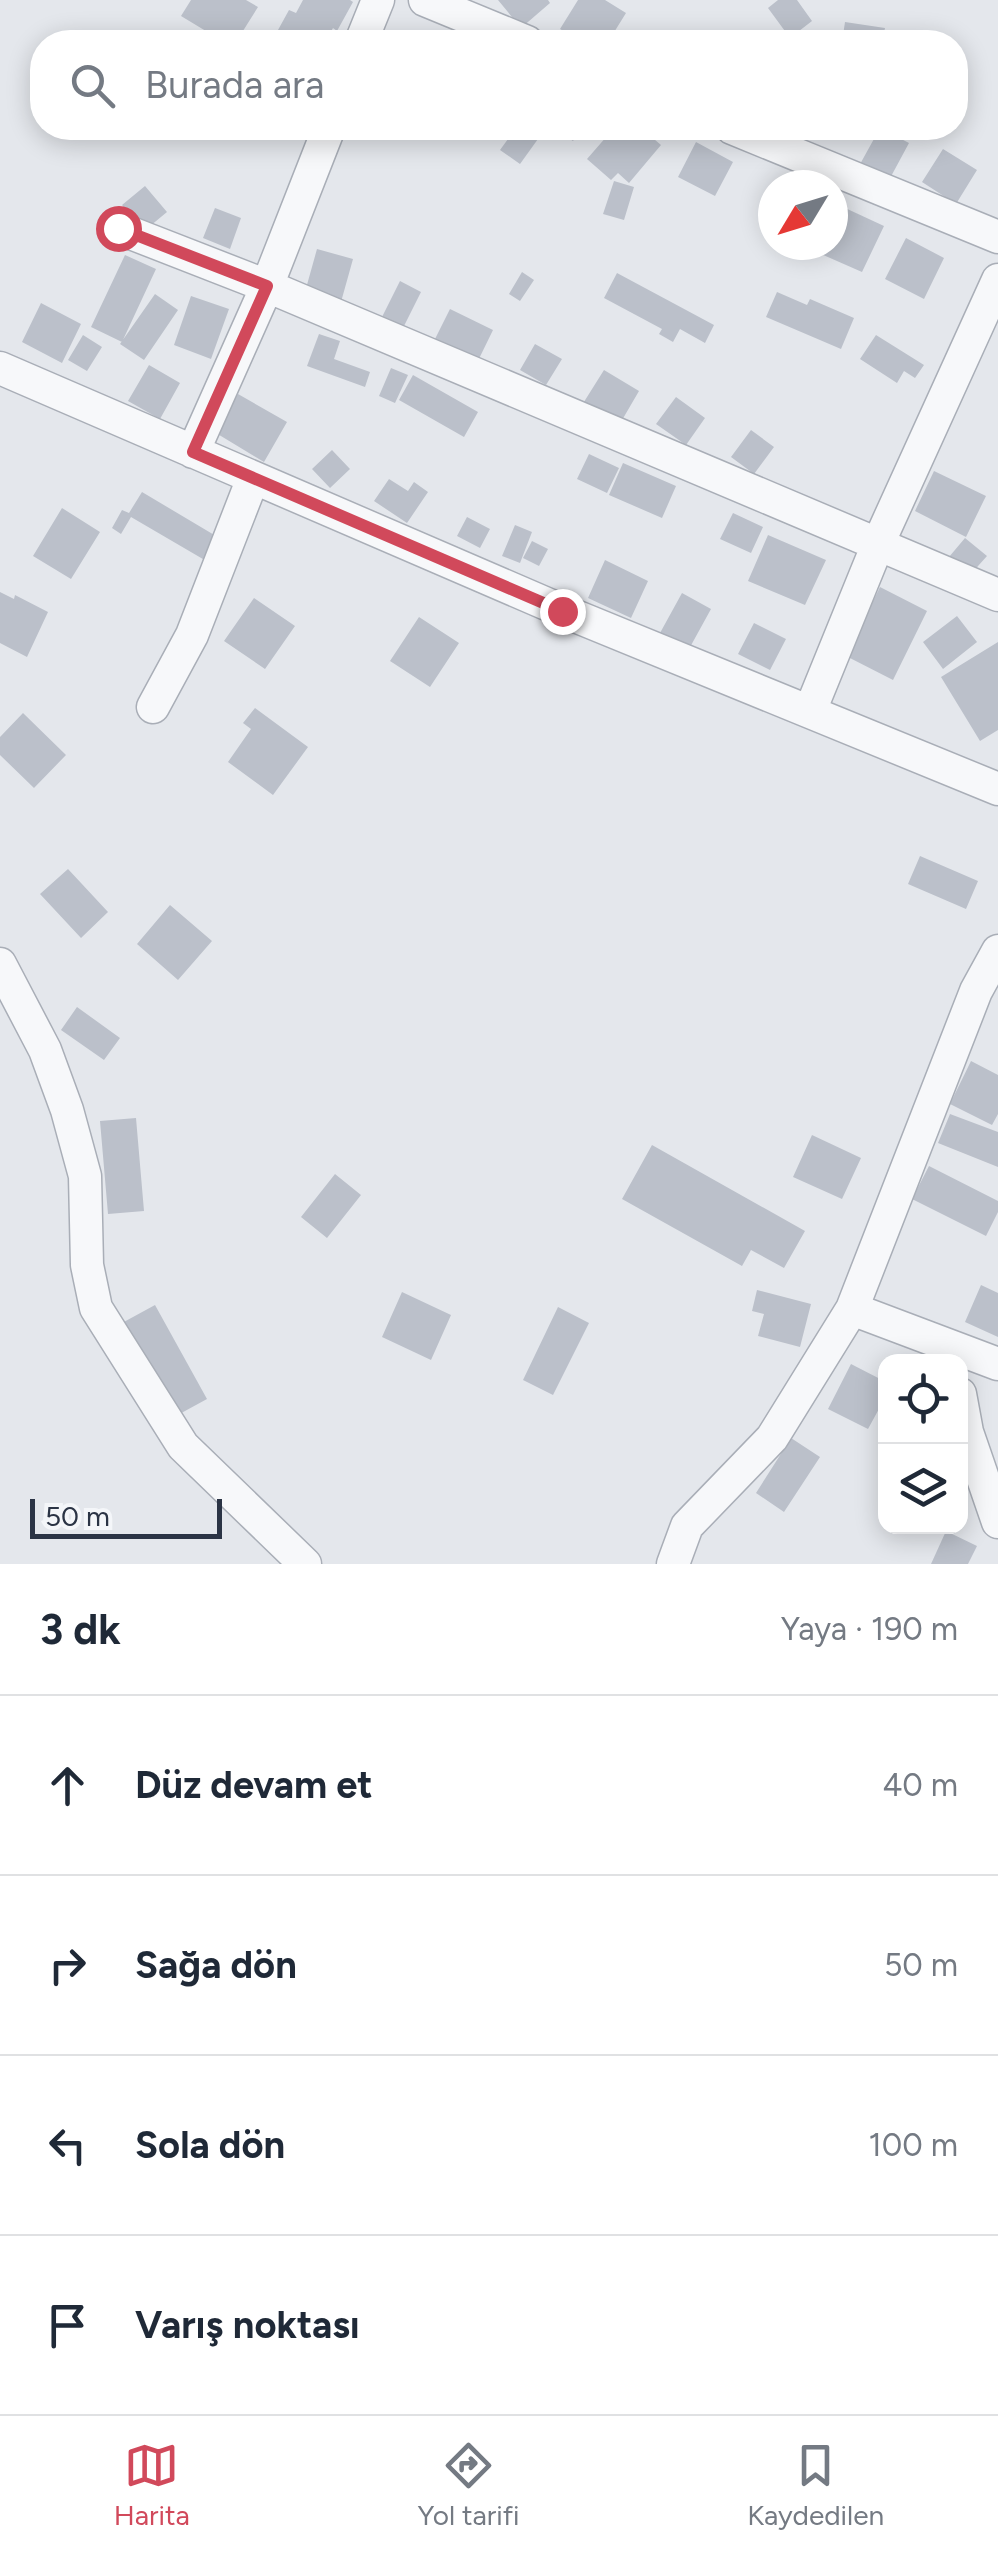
<!DOCTYPE html>
<html lang="tr">
<head>
<meta charset="utf-8">
<style>
  body { margin:0; font-family:Figtree,sans-serif; background:#f6f6f7; color:#1f2937 }
  .controls { position:absolute; right:30px; bottom:30px; display:grid; overflow:hidden; border-radius:20px; box-shadow:0 5px 25px #0003 }
  .controls button { width:90px; height:90px; display:grid; place-items:center; padding:0; border:0; border-bottom:2px solid #e0e1e3; background:#fff; color:#1f2937; font:50px sans-serif }
  .compass { position:absolute; left:758px; top:170px; width:90px; height:90px; border-radius:50%; background:#fff; box-shadow:0 5px 25px #0003; rotate:232deg }
  .scale { position:absolute; left:30px; bottom:25px; width:192px; box-sizing:border-box; padding-left:10px; border:5px solid #2b3445; border-top:0; font-size:28px; line-height:35px; white-space:nowrap; color:#2b3445; -webkit-text-stroke:8px #f4f6f9; paint-order:stroke }
  .stop { position:absolute; width:30px; height:30px; margin:-22px; border:8px solid #d1495b; border-radius:50%; background:#fff }
  .stop.end { background:#d1495b; border-color:#fff; box-shadow:0 2px 10px #0008 }
  .list { margin:0; padding:0; list-style:none }
  h2 { display:flex; justify-content:space-between; align-items:center; height:130px; margin:0; padding:0 40px; font-size:42px }
  h2 small { font-size:32px; font-weight:400; color:#747a83 }
  .list li { display:grid; grid-template-columns:65px 1fr auto; gap:30px; align-items:center; box-sizing:border-box; height:180px; padding:0 40px; border-top:2px solid #e0e1e3 }
  .list b { display:block; font-size:38px; white-space:nowrap }
  .list em { font-size:32px; font-style:normal; color:#747a83 }
  .icon { flex:none; width:55px; height:55px; fill:none; stroke:currentColor; stroke-width:2; stroke-linecap:round; stroke-linejoin:round }
  .map { position:relative; flex:none; width:998px; height:1564px; overflow:hidden }
  .search { position:absolute; background:#fff; box-shadow:0 5px 25px #0003; left:30px; right:30px; top:30px; height:110px; display:flex; align-items:center; gap:25px; box-sizing:border-box; padding:0 35px; border-radius:40px; color:#747a83; font-size:38px }
  .sheet { height:850px; background:#fff }
  nav { display:flex; justify-content:space-around; align-items:center; box-sizing:border-box; height:140px; border-top:2px solid #e0e1e3; background:#fff; font-size:28px; color:#747a83 }
  nav a { display:grid; justify-items:center; gap:5px }
  nav .on { color:#d1495b }
  .map>svg:first-child { display:block }
  .building { fill:#bbc0ca }
  .lines { fill:none; stroke-linecap:round; stroke-linejoin:round }
  .minor-casing { stroke:#a9aeb7; stroke-width:35 }
  .minor { stroke:#f7f8fa; stroke-width:32 }
  .route { stroke:#d1495b; stroke-width:12 }
</style>
</head>
<body>
<div class="map">
<svg width="998" height="1564" viewBox="0 0 998 1564">
  <rect width="100%" height="100%" fill="#e4e7ec"/>
  <path class="building" d="M191 0H246L258 7 236 42H224L181 16Z
    M303 0H350L353 2 337 31 333 28 325 42H301L278 30 289 10 296 13Z
    M498 0H548L550 3 521 28Z
    M578 0H605L626 13 608 42H582L560 29Z
    M778 0H797L812 21 790 38 768 8Z
    M845 22 885 28 882 42H842Z
    M516 128H537L543 132 520 164 500 150Z
    M553 128H582L573 141Z
    M614 128H641L661 145 629 183 618 173 611 180 587 159Z
    M782 128H821L819 138Z
    M880 128 909 143 888 182 859 166Z
    M696 142 733 162 715 196 678 177Z
    M943 149 977 170 956 204 922 182Z
    M614 181 634 187 624 220 603 214Z
    M145 186 167 212 144 231 122 205Z
    M843 207 884 226 862 272 821 254 825 245H833V228Z
    M215 208 241 218 230 249 203 238Z
    M906 238 944 258 924 299 885 279Z
    M317 249 353 259 341 302 305 292Z
    M125 255 156 269 122 342 91 327Z
    M522 272 534 280 520 301 509 294Z
    M617 273 714 325 705 343 680 329 673 342 659 334 662 329 604 298Z
    M400 281 421 292 403 328 382 317Z
    M777 292 807 305 810 299 854 318 841 349 766 317Z
    M155 294 178 310 144 360 120 344Z
    M191 296 229 309 211 359 174 345Z
    M41 303 81 324 62 363 22 342Z
    M450 309 493 330 474 369 431 347Z
    M319 334 340 341 334 359 370 372 365 387 307 366Z
    M83 335 102 347 87 371 68 360Z
    M876 335 924 365 915 378 904 371 897 383 860 359Z
    M535 344 562 359 546 385 520 370Z
    M149 365 180 383 160 419 128 401Z
    M391 368 408 375 395 403 379 396Z
    M604 370 639 391 618 427 582 405Z
    M413 375 478 412 464 437 399 400Z
    M238 394 287 422 264 462 216 433Z
    M676 397 705 418 686 445 656 424Z
    M751 430 774 447 754 474 731 457Z
    M332 450 350 469 330 488 312 469Z
    M589 454 619 468 607 493 577 479Z
    M623 463 676 486 662 518 609 495Z
    M934 471 986 496 966 537 915 511Z
    M389 479 408 491 414 482 428 492 407 523 374 501Z
    M142 492 221 539 208 562 131 517 121 534 112 528 122 510 129 513Z
    M62 508 100 532 71 579 33 556Z
    M733 513 763 527 751 553 720 539Z
    M467 517 490 529 480 548 457 536Z
    M515 525 532 532 520 563 502 556Z
    M768 535 826 560 805 605 748 581Z
    M965 538 987 556 970 575 949 557Z
    M532 541 548 549 539 566 523 558Z
    M605 560 648 581 631 618 588 598Z
    M880 587 927 611 893 680 846 656Z
    M0 592 14 599 15 595 48 612 27 657 0 643Z
    M682 593 711 609 689 649 660 633Z
    M254 598 295 626 265 669 224 641Z
    M957 616 977 642 943 669 923 642Z
    M419 617 459 643 430 687 390 661Z
    M754 623 786 639 770 670 738 654Z
    M998 642V730L980 741 941 677Z
    M255 708 308 747 273 795 228 762 251 729 243 723Z
    M23 713 66 755 34 788 0 755V737Z
    M920 856 978 881 966 909 908 884Z
    M68 869 108 912 81 938 40 894Z
    M170 905 212 941 178 980 137 944Z
    M77 1007 120 1038 104 1060 61 1030Z
    M971 1061 998 1075V1114L992 1125 950 1104Z
    M950 1114 998 1132V1167L938 1143Z
    M136 1118 144 1211 108 1214 100 1121Z
    M812 1135 861 1158 842 1199 793 1177Z
    M652 1145 805 1231 784 1268 751 1250 742 1266 622 1199Z
    M929 1166 998 1201V1212L986 1236 912 1199Z
    M335 1174 361 1195 327 1238 301 1217Z
    M981 1285 998 1293V1337L965 1322Z
    M757 1290 811 1304 800 1347 758 1336 764 1314 752 1311Z
    M402 1292 451 1315 431 1360 382 1337Z
    M155 1305 207 1399 174 1417 122 1323Z
    M558 1307 589 1323 553 1395 523 1380Z
    M851 1364 886 1382V1396L868 1429 828 1409Z
    M791 1438 820 1457 784 1512 756 1493Z
    M946 1531 977 1546 968 1564H931Z"/>
  <g class="lines">
    <g class="minor-casing">
      <path id="minor" d="M425 0 527 42
        M361 42 378 0
        M732 128 998 237
        M118 228 267 286 998 595
        M0 368 563 611 998 789
        M193 452 267 286 329 128
        M153 707 192 635 253 478
        M810 711 878 544 998 280
        M0 964 45 1050 67 1110 85 1176 87 1265 96 1308 183 1446 305 1564
        M852 1309 998 1364
        M960 1394 967 1432 998 1522
        M673 1564 687 1526 772 1438 852 1309 976 991 998 951"/>
    </g>
    <use href="#minor" class="minor"/>
  </g>
  <g class="lines">
    <path class="route" d="M118 228 267 286 193 452 562 611"/>
  </g>
</svg>
<div class="controls">
<button><svg class="icon" aria-label="locate" viewBox="0 0 24 24"><circle cx="12" cy="12" r="6"/><path d="M12 2v4M12 18v4M2 12h4M18 12h4"/></svg></button>
<button><svg class="icon" aria-label="layers" viewBox="0 0 24 24"><path d="M12 4l9 5-9 5-9-5zM3 14l9 5 9-5"/></svg></button>
</div>
<svg class="compass" viewBox="-18 -18 36 36"><path d="M0-13l5 13h-10z" fill="#e53935"/><path d="M0 13l5-13h-10z" fill="#747a83"/></svg>
<div class="scale">50 m</div>
<div class="stop" style="left:118px;top:228px"></div>
<div class="stop end" style="left:562px;top:611px"></div>
<div class="search"><svg class="icon" aria-label="search" viewBox="0 0 24 24"><circle cx="10" cy="10" r="6"/><path d="M15 15l6 6"/></svg>Burada ara</div>
</div>
<section class="sheet">
<h2>3 dk<small>Yaya · 190 m</small></h2>
<ul class="list">
<li><svg class="icon" aria-label="ahead" viewBox="0 0 24 24"><path d="M12 20V5M6 11l6-6 6 6"/></svg><div><b>Düz devam et</b></div><em>40 m</em></li>
<li><svg class="icon" aria-label="right" viewBox="0 0 24 24"><path d="M7 20v-9h11M14 6l5 5-5 5"/></svg><div><b>Sağa dön</b></div><em>50 m</em></li>
<li><svg class="icon" aria-label="left" viewBox="0 0 24 24"><path d="M17 20v-9H6M10 6l-5 5 5 5"/></svg><div><b>Sola dön</b></div><em>100 m</em></li>
<li><svg class="icon" aria-label="arrive" viewBox="0 0 24 24"><path d="M6 21V4h12l-3 4 3 4H6"/></svg><div><b>Varış noktası</b></div></li>
</ul>
</section>
<nav>
<a class="on"><svg class="icon" aria-label="map" viewBox="0 0 24 24"><path d="M3 6l6-2 6 2 6-2v14l-6 2-6-2-6 2zM9 4v14M15 6v14"/></svg>Harita</a>
<a><svg class="icon" aria-label="directions" viewBox="0 0 24 24"><path d="M12 3l9 9-9 9-9-9zM9 14v-3h6M13 9l2 2-2 2"/></svg>Yol tarifi</a>
<a><svg class="icon" aria-label="saved" viewBox="0 0 24 24"><path d="M7 4h10v16l-5-4-5 4z"/></svg>Kaydedilen</a>
</nav>
</body>
</html>
